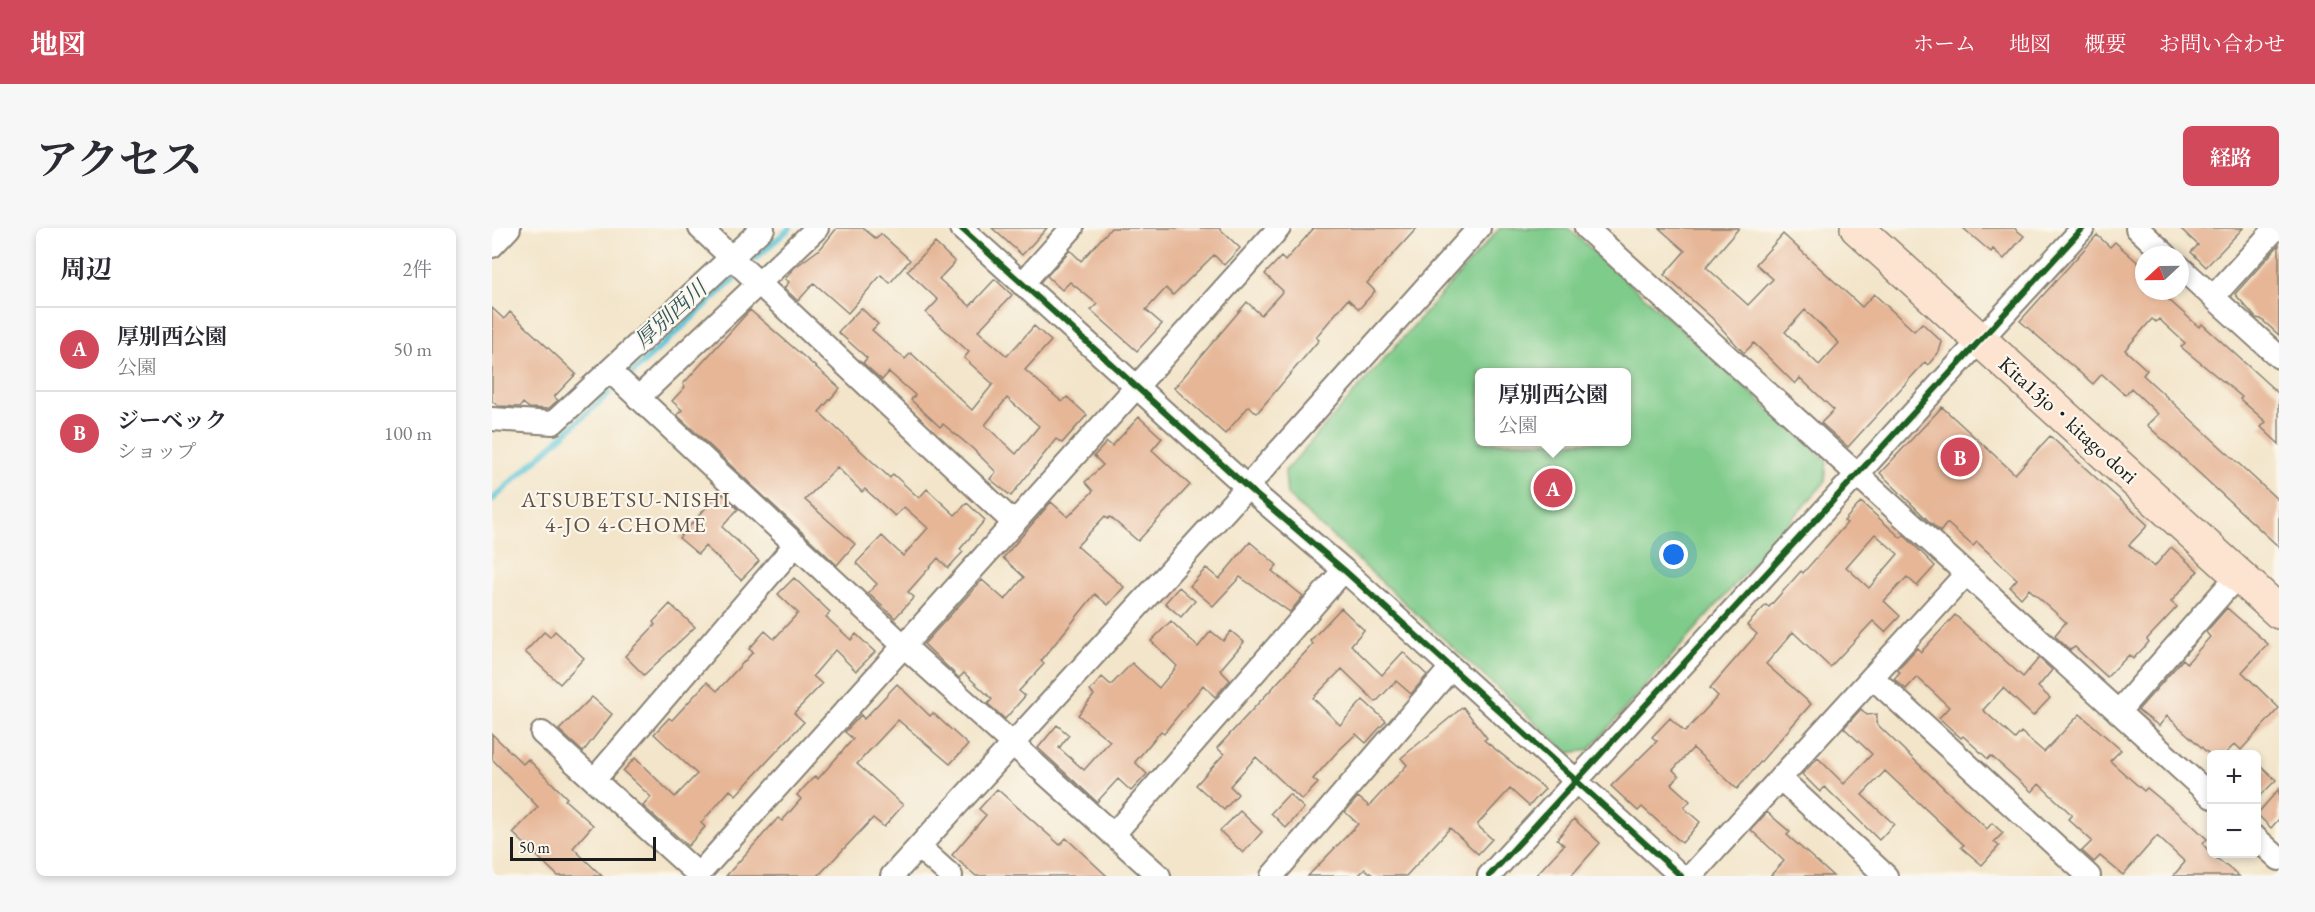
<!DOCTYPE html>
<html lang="ja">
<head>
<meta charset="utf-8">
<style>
  body { margin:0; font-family:"EB Garamond","Noto Serif JP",serif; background:#f7f7f7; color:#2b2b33 }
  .controls { position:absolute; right:18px; bottom:18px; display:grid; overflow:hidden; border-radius:9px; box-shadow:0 3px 9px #0003 }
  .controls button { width:54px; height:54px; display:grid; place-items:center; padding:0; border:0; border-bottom:2px solid #e1e1e2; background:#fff; color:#2b2b33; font:30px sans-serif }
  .compass { position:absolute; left:1643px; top:18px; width:54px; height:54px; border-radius:50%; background:#fff; box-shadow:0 3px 9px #0003; rotate:248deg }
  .scale { position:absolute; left:18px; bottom:15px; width:146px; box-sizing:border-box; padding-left:6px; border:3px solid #1c1c1c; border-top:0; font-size:16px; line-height:21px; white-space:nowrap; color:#1c1c1c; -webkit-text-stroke:4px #fbf7ec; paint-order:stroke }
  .you { position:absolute; left:1182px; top:327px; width:21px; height:21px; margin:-15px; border:4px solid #fff; border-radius:50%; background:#1a73e8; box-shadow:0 0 0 9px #1a73e833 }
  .badge { display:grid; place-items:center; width:39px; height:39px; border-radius:50%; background:#d1495b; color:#fff; font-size:20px; font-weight:700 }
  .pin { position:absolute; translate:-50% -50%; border:3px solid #fff; box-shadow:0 2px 6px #0006 }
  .popup { position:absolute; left:983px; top:140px; width:156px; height:78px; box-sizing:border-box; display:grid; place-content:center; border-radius:9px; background:#fff; filter:drop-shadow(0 2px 4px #0005); font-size:20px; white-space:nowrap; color:#7c7c81 }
  .popup b { font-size:22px; color:#2b2b33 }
  .popup::after { content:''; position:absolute; left:50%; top:100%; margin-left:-12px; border:12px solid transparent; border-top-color:#fff }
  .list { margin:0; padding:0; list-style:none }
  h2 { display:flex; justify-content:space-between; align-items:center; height:78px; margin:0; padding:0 24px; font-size:26px }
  h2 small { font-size:20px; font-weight:400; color:#7c7c81 }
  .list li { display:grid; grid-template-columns:39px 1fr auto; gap:18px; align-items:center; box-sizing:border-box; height:84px; padding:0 24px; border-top:2px solid #e1e1e2 }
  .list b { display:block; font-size:22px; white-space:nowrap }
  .list p { margin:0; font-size:20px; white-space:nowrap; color:#7c7c81 }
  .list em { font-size:20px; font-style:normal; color:#7c7c81 }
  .map { position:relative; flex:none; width:1787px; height:648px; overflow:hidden; border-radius:9px }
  header { display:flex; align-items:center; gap:36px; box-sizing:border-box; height:84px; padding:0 30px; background:#d1495b; color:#fff }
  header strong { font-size:28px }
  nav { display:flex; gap:33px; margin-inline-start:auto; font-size:21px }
  .intro { display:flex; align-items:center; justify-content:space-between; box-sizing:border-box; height:144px; padding:0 36px }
  h1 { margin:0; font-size:42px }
  .button { padding:15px 27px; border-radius:9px; background:#d1495b; color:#fff; font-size:21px; font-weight:700 }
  main { display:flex; gap:36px; padding:0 36px }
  aside { flex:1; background:#fff; border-radius:9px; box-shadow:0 3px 9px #0003 }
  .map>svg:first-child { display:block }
  .green { fill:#7ecb8a; stroke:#4d7453; stroke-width:1.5; fill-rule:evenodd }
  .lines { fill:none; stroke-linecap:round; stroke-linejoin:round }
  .stream { stroke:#5cc5d8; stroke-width:6 }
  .building { fill:#e6b697; fill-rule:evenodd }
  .street-casing { stroke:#888073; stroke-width:26 }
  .secondary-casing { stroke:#888073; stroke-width:36 }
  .street { stroke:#fff; stroke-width:22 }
  .secondary { stroke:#fde4d1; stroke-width:33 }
  .cycleway-casing { stroke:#fbf7ec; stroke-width:10 }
  .cycleway { stroke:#1b5e20; stroke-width:6 }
  .labels { text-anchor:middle; stroke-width:4.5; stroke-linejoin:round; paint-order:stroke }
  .street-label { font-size:21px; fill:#1c1c1c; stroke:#fbf7ec }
  .water-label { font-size:22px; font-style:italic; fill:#32575e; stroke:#fbf7ec }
  .neighbourhood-label { font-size:22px; letter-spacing:1.5px; fill:#635247; stroke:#fbf7ec }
</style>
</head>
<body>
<header>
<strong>地図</strong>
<nav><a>ホーム</a><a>地図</a><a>概要</a><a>お問い合わせ</a></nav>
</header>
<div class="intro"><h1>アクセス</h1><a class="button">経路</a></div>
<main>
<aside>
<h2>周辺<small>2件</small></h2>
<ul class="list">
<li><span class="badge">A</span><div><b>厚別西公園</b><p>公園</p></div><em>50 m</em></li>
<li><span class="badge">B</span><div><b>ジーベック</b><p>ショップ</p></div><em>100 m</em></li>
</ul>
</aside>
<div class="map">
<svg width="1787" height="648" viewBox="0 0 1787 648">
  <rect width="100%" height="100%" fill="#fbf7ec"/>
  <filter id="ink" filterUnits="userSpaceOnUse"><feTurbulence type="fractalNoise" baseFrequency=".0167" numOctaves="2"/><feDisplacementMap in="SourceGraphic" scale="12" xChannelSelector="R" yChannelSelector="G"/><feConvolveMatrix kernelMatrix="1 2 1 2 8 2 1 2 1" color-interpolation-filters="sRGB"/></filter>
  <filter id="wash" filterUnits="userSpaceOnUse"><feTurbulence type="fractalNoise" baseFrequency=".008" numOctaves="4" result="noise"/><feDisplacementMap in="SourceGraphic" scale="24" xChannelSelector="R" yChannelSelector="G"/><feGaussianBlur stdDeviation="1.35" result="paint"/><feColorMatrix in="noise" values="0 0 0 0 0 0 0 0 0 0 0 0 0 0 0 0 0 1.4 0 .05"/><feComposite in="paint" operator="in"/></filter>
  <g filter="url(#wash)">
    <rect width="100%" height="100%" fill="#f3e5ca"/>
    <path class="green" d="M1008 0H1076L1335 233 1333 254 1097 522 1076 525 795 267 793 243ZM988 144H1134V214H988Z"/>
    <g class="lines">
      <path class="stream" d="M264 30 298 0
        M138 147 242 51
        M0 272 117 165"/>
    </g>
    <g id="blocks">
      <path class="building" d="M345 0H371L384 11 389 6 418 32 398 55 389 47 356 85 322 55 306 73 292 60 297 54 293 51 302 40 329 20Z
        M500 0H555L530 27Z
        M619 0H727L748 20 732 37 722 27 681 67 674 60 654 82 670 96 645 123 599 82 605 76 578 54 570 62 555 48 578 22 589 33Z
        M822 0H925L875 55 883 63 867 81 856 71 824 109 827 112 765 185 757 178 733 206 682 160 755 74 769 87 791 63 773 46 789 29 793 33Z
        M1167 0H1247L1214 39 1256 77 1281 51 1264 36 1291 6 1370 79 1382 66 1422 103 1430 95 1450 114 1447 124 1436 137 1433 134 1356 219 1329 195 1342 182 1308 150 1303 156 1262 115 1252 125 1220 90 1172 47 1193 23ZM1313 82 1347 115 1327 137 1293 104Z
        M1471 0H1522L1532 8 1512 31 1501 21 1499 24Z
        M1688 0H1751L1714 39 1699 24 1706 17Z
        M1605 7 1618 19 1623 14 1652 40V63H1667L1707 99 1710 96 1787 166V216L1769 199 1774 194 1748 171 1750 169 1689 119 1693 115 1667 91 1664 94 1660 91 1633 122 1655 142 1651 147 1787 273V319L1655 197 1666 186 1639 160 1633 167 1610 146 1601 156 1528 93Z
        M443 15 463 34 447 51 478 78 503 51 520 67 486 103 515 128 542 98 559 113 533 142 570 174 575 169 595 187 570 215 564 211 519 268 498 251 504 244 480 220 451 196 448 199 419 172 423 167 397 144 390 152 371 135 375 130 346 104 369 80 386 96 380 102 413 131 419 125 480 182 501 156 472 130 477 124 434 85 446 72 415 43ZM515 170 547 198 524 226 493 197Z
        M1787 17V107L1769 91 1764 90 1743 66Z
        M0 80 12 91 18 84 84 146 62 169 66 172 56 181 37 180 31 175 28 179 6 178 0 173Z
        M258 82 348 160 327 184 398 250 401 246 427 270 435 261 463 287 475 275 493 292 468 321 471 324 456 340 446 330 416 364 422 369 403 390 376 365 385 356 364 335 390 308 411 328 436 300 412 279 403 288 373 261 370 264 345 239 313 272 363 316 345 337 185 187 190 182 180 173 193 159 191 156Z
        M1450 179 1523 246 1558 208 1656 297 1637 317 1662 339 1679 319 1706 343 1679 374 1685 379 1655 411 1657 414 1641 431 1637 427 1615 449 1583 419 1578 422 1565 410 1563 407 1574 394 1537 361 1529 370 1518 359 1525 351 1485 314 1481 318 1455 295 1448 304 1388 245Z
        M647 189 670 210 660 222 698 257 646 313 618 289 616 291 613 288 585 318 632 359 616 377 603 366 549 433 552 436 527 463 533 468 513 491 496 476 500 471 472 445 467 450 432 416 490 352 513 372 532 349 511 330 559 274 576 289 601 263 593 254 611 237 602 228 615 214 620 218Z
        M228 264 246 281 230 299 267 333 249 352 213 318 206 326 187 310Z
        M1369 274 1409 310 1412 307 1443 338 1425 358 1415 349 1392 373 1408 388 1393 404 1381 393 1338 439 1301 404 1274 436 1319 476 1245 561 1201 520 1181 542 1187 548 1179 556 1198 573 1192 580 1208 594 1190 615 1150 579 1146 583 1119 558 1165 513 1160 509 1178 490 1193 504 1226 468 1218 460 1265 406 1255 397 1274 377 1277 379 1309 343 1311 345 1355 295 1352 293ZM1383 306 1406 326 1377 360 1354 339Z
        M758 314 785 337 780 343 811 368 798 384 748 349 721 378 698 358 714 340 727 351Z
        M302 350 338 384 334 389 359 412 364 406 383 424 364 443 343 422 321 448 330 456 302 485 312 494 244 567 238 562 209 595 213 599 196 618 151 578 159 569 131 543 143 530 183 569 205 546 162 506 177 490 180 492 215 454 225 463 261 424 257 421 273 403 282 411 306 385 286 366Z
        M687 359 703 373 689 389 673 375Z
        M178 376 203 399 152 447 133 428 163 397 161 394Z
        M849 380 872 402 859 417 890 447 911 424 935 447 919 466 904 453 884 474 850 441 821 470 848 497 871 472 894 493 874 515 864 506 846 523 821 551 826 555 810 572 764 529 738 558 746 566 732 582 704 557 732 526 725 520 821 416 818 413Z
        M1735 380 1776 416 1750 444 1787 480 1749 522 1743 516 1733 526H1717L1675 488 1667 498 1646 482 1691 431 1695 435 1718 409 1714 404Z
        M1463 387 1531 449 1547 430 1560 442 1546 459 1558 470 1541 488 1511 460 1491 482 1523 511 1529 504 1552 524 1588 486 1629 522 1618 533 1652 563 1655 560 1699 596 1715 611 1711 616 1719 626 1747 648H1681L1693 634 1665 608 1631 647 1608 628 1602 634 1590 623 1600 613 1576 591 1580 587 1547 556 1540 564 1499 528 1496 531 1471 508 1469 510 1447 490 1457 479 1425 449 1414 461 1402 451 1408 444 1405 442 1425 420 1429 424Z
        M679 393 706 419 719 403 731 413 739 403 752 414 728 442 738 452 723 469 711 457 672 505 669 503 643 534 655 546 639 563 626 551 605 574 546 520 565 497 577 507 567 520 592 542 618 513 586 487 602 467 598 463 610 449 619 457 640 435 667 460 685 438 659 413Z
        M63 403 92 430 68 456 33 424 52 404 58 409Z
        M405 456 438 488 441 485 476 517 458 536 406 492 365 536 411 577 392 599 381 590 326 648H234L286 590 290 593 309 571 305 567 323 548 326 551 361 511 353 504 369 487 372 491Z
        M100 469 120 486 91 524 67 502Z
        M971 479 995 510 992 512 1053 561 1037 578 1018 561 985 597 1000 611 986 626 958 600 914 648H882L873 641 866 648H816L866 596 853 584 866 569 877 578 915 537 909 530Z
        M1369 481 1375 487 1385 486 1384 495 1392 503 1495 601 1500 595 1511 605 1502 614 1507 618 1490 637 1469 619 1472 617 1393 543 1370 567 1402 596 1387 612 1338 564 1333 559 1328 564 1310 546 1326 530 1352 556 1380 526 1352 500Z
        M0 506 31 536 36 531 75 570 73 572 101 597 81 620 110 648H66L21 605 46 579 0 531Z
        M1764 533 1784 552 1764 572Z
        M505 561 568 617 574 610 615 648H484L460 627 494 587 487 581Z
        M1787 561V591L1779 600 1765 586Z
        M797 566 812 580 794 600 779 585Z
        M748 583 770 604 751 625 728 603Z
        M1275 584 1298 604 1295 607 1341 648H1278L1292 633 1259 602Z
        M1082 591 1108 615 1079 648H1043L1072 617 1065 611Z"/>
    </g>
  </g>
  <g filter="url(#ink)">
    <use href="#blocks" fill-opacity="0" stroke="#888073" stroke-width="1.5"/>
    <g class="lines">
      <g class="street-casing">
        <path id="street" d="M208 0 522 295
          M469 0 755 259 852 342 1189 648
          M1094 0 1720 569
          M1645 0 1674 27
          M0 18 17 0
          M1688 39 1787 129
          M530 56 580 0
          M1721 69 1784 0
          M118 143 412 418 667 648
          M146 170 325 0
          M0 191 61 195 271 0
          M1380 449 1597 648
          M1626 484 1746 347
          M50 505 208 648
          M1288 550 1394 648
          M102 552 304 316
          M621 607 852 342
          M1764 610 1787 631
          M428 620 459 648
          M206 647 787 0
          M400 648 755 259 987 0
          M780 648 959 440
          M997 648 1591 0
          M1199 648 1474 346"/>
      </g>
      <g class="secondary-casing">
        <path id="secondary" d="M1365 0 1787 384"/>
      </g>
      <use href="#street" class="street"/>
      <use href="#secondary" class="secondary"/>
      <g class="cycleway-casing">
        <path id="cycleway" d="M469 0 755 259 852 342 1189 648
          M997 648 1591 0"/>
      </g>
      <use href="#cycleway" class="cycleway"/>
    </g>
  </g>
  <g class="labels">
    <g class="street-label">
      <text transform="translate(1576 192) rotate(42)" y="7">Kita13jo・kitago dori</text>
    </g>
    <g class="water-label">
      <text transform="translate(178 86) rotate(-42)" y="8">厚別西川</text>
    </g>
    <g class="neighbourhood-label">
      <text x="134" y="279">ATSUBETSU-NISHI<tspan x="134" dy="25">4-JO 4-CHOME</tspan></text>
    </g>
  </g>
</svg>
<div class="controls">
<button>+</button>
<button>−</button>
</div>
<svg class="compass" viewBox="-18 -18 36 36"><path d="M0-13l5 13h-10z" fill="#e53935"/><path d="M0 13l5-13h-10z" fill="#7c7c81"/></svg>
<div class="scale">50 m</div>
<div class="you"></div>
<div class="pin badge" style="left:1061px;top:260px">A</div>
<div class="popup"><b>厚別西公園</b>公園</div>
<div class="pin badge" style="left:1468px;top:229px">B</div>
</div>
</main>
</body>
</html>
